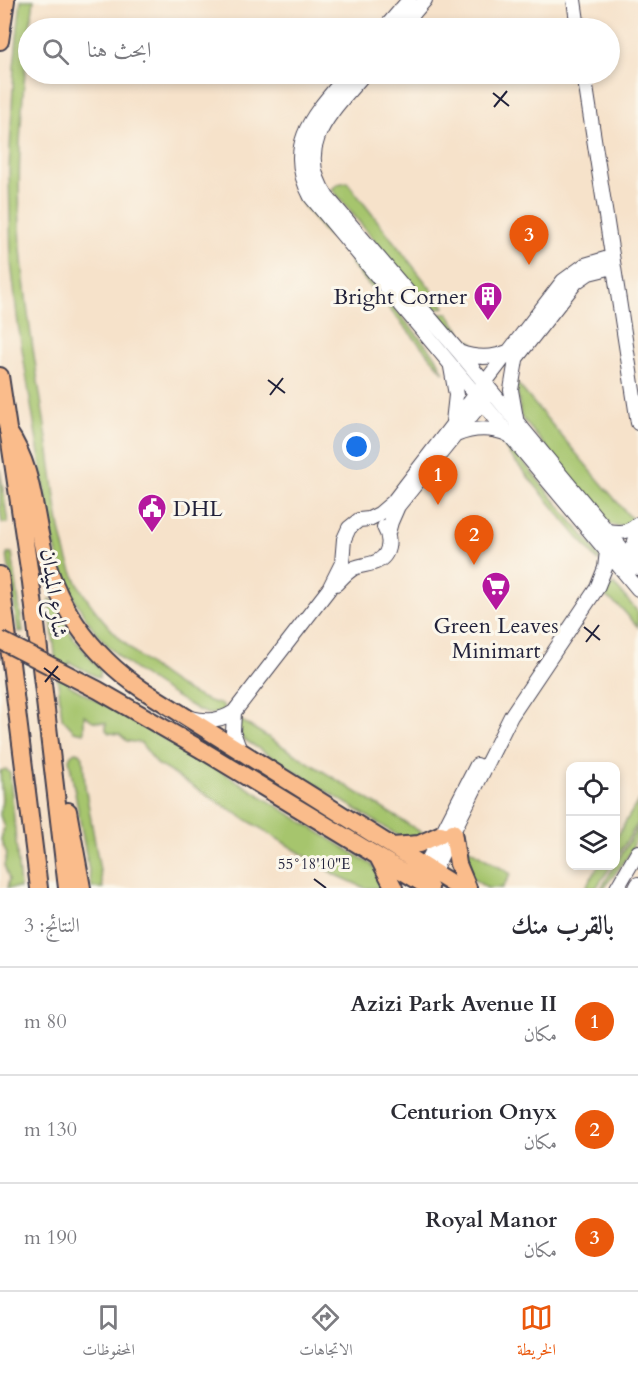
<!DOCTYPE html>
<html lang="ar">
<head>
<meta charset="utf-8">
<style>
  body { margin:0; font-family:Cardo,Amiri,serif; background:#f7f7f7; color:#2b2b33; direction:rtl }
  .controls { position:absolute; right:18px; bottom:18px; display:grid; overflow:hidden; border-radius:12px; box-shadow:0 3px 9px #0003 }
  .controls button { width:54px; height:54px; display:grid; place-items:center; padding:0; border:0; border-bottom:2px solid #e1e1e2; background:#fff; color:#2b2b33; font:30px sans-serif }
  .you { position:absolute; left:357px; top:447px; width:21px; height:21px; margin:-15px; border:4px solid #fff; border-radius:50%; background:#1a73e8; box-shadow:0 0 0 9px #1a73e833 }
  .badge { display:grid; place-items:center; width:39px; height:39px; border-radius:50%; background:#ea580c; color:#fff; font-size:20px; font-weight:700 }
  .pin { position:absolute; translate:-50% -50px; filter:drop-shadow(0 2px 3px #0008) }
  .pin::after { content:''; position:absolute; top:32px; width:21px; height:18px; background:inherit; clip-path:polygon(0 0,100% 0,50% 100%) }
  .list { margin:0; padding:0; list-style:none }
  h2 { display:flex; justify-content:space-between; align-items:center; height:78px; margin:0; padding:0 24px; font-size:26px }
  h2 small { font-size:20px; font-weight:400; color:#7c7c81 }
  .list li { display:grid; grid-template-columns:39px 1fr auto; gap:18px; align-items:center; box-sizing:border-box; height:108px; padding:0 24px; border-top:2px solid #e1e1e2 }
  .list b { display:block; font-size:22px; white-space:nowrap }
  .list p { margin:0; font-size:20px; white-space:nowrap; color:#7c7c81 }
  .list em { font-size:20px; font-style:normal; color:#7c7c81 }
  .icon { flex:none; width:33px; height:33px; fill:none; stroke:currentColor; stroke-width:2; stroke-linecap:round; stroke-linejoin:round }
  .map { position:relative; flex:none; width:638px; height:888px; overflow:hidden; direction:ltr }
  .search { position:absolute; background:#fff; box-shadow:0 3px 9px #0003; left:18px; right:18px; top:18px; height:66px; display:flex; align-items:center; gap:15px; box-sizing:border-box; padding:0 21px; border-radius:33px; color:#7c7c81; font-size:22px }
  .sheet { height:402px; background:#fff }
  nav { display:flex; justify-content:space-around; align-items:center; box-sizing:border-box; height:84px; border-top:2px solid #e1e1e2; background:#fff; font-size:16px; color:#7c7c81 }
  nav a { display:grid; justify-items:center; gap:3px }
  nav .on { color:#ea580c }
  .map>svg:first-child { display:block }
  .green { fill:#a6c56d; stroke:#647454; stroke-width:1.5 }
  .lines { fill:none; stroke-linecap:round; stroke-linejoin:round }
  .minor-casing { stroke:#423f50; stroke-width:16 }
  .major-casing { stroke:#423f50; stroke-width:20 }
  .minor { stroke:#fff; stroke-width:14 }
  .major { stroke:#fabc8b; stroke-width:16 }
  .major-bridge-casing { stroke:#423f50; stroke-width:20; stroke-linecap:butt }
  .major-bridge { stroke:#fabc8b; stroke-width:16 }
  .ticks { fill:none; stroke:#22223b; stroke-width:2 }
  .labels { text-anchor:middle; stroke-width:6; stroke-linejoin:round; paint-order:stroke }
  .poi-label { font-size:22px; fill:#22223b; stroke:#fbf7ec; text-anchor:end }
  .street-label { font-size:22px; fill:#22223b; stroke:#fbf7ec }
  .ticks-label { font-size:15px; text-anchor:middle; fill:#22223b; stroke:#fbf7ec; stroke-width:6; stroke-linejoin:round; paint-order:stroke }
</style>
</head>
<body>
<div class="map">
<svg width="638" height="888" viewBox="0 0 638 888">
  <rect width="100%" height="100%" fill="#fbf7ec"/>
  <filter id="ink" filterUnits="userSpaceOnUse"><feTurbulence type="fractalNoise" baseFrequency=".0167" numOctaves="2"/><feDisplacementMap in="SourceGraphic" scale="12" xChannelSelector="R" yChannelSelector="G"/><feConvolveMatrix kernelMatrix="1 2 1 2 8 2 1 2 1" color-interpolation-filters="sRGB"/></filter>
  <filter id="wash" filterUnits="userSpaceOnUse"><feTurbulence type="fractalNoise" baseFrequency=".008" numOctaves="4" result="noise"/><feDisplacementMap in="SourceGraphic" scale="24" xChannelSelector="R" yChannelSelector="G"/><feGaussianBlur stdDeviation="1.35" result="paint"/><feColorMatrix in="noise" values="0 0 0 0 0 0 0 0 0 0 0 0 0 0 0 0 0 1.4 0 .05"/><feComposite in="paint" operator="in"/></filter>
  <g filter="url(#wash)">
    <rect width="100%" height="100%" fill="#f6e2ca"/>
    <path class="green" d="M21 0H34C22 80 16 164 21 247 26 314 38 379 48 445 55 489 57 543 77 582 101 629 172 694 223 705L225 713 208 714 198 710C174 696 150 682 129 665 86 631 61 582 51 529L18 324 11 262 9 171 14 67Z
      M347 182 445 307 432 310 332 189 338 184Z
      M299 195 326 226 331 238 324 232 297 197Z
      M351 261 359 266 436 357 444 373 351 264Z
      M448 313 466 340 473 342 470 351 461 345 437 315Z
      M516 382 635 523 629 527 611 525 608 522 521 417Z
      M499 438 511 447 592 546 600 560 598 561 509 454Z
      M0 469 8 523H2L0 508Z
      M12 553 23 632H18L7 554Z
      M614 584 638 612V627L621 608 600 592Z
      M51 599 72 636 101 671 99 678 69 662V685L216 768 372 865 390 888H365L334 874 157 764 141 743 127 741 119 734 109 733 106 730V723L93 721 84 715V733L74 731 62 718 49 600Z
      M237 718 424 834 405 840 237 735Z
      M75 752 80 753 83 757 85 786 103 888H92L69 759 71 755Z
      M6 769 10 773 20 888H7L9 879 4 865 7 854 1 840 4 827 0 815 2 800 0 771Z
      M638 801V823L616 858V838Z
      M638 827C638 849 616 871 604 888H601Z
      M459 843 511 874 502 888H487L467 875Z
      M598 866H611L596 888H585Z"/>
  </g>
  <g filter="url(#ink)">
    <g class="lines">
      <g class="minor-casing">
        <path id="minor" d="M574 0 578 28
          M385 28 409 0
          M401 28 425 0
          M348 74C315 113 282 144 311 197L638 589
          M364 74C333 111 292 146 327 197L459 352 638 568
          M584 74 638 423
          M459 352C477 359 494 359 512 350
          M516 360 511 390 516 418
          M514 361 576 282 589 273 613 267
          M451 367 456 395 453 422
          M456 435C473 428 491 427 509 435
          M607 531C619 533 628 533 638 524
          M388 533 391 522 398 506 488 395
          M633 562 634 544 638 533
          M336 584C342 578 347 572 354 568 361 565 367 565 373 563 390 558 392 540 384 527
          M234 712 233 732 240 751
          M191 718C207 722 220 721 234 712L329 589 342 563 344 539 349 528 359 520 369 519 379 514 393 502 563 281 585 265 612 257
          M420 876 477 765
          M429 880 511 716 597 588 605 568 607 551
          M617 888 638 852
          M636 888 638 884"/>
      </g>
      <g class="major-casing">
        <path id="major" d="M0 41 6 0
          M0 376 31 582 67 888
          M8 431C31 464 33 501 41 539 53 602 90 654 143 690L459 888
          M0 575 39 888
          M202 750 430 888
          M68 811 82 888
          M453 832 458 864 468 888
          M392 846 419 844 441 834
          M379 859 394 888"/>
      </g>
      <use href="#minor" class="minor"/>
      <use href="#major" class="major"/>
      <g class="major-bridge-casing">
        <path id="major-bridge" d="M0 640 98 690 202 750"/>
      </g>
      <use href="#major-bridge" class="major-bridge"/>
    </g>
  </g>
  <path class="ticks" d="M493 93 509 106M494 107 507 91M268 380 285 393M270 395 283 378M584 627 600 640M586 642 599 625M44 668 60 680M45 682 58 666M314 879 326 888"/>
  <defs>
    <g id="building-pin" transform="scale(1.5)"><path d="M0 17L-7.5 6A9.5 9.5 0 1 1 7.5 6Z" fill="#b5179e" stroke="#fbf7ec"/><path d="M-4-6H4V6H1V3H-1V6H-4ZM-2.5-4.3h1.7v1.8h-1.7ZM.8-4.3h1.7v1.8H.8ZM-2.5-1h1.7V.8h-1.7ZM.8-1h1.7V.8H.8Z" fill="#fff"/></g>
    <g id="civic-pin" transform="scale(1.5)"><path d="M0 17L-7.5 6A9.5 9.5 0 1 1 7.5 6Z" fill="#b5179e" stroke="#fbf7ec"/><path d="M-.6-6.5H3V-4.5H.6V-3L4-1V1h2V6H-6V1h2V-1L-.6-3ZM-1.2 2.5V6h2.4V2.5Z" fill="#fff"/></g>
    <g id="supermarket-pin" transform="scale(1.5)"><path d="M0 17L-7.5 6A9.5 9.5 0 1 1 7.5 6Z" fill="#b5179e" stroke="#fbf7ec"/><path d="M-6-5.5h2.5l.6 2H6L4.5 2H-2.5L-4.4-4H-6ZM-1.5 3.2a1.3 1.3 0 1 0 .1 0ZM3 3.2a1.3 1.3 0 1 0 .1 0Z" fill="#fff"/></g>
  </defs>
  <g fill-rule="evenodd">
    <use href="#building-pin" x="488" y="296"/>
    <use href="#civic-pin" x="152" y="508"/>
    <use href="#supermarket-pin" x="496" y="586"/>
  </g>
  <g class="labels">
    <g class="poi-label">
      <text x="467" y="304">Bright Corner</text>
      <text x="173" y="516" text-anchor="start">DHL</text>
      <text x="496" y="633" text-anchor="middle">Green Leaves<tspan x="496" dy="25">Minimart</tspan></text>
    </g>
    <g class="street-label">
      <text transform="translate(55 593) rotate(82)" y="8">شارع الميدان</text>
    </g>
  </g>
  <g class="ticks-label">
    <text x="314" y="869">55°18'10"E</text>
  </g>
</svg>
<div class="controls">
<button><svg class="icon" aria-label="locate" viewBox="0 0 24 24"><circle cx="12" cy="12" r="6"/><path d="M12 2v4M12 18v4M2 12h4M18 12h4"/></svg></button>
<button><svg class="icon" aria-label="layers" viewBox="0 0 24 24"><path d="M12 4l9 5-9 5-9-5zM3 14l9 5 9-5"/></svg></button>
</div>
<div class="you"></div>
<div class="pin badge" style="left:438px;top:505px">1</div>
<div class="pin badge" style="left:474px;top:565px">2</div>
<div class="pin badge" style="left:529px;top:265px">3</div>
<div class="search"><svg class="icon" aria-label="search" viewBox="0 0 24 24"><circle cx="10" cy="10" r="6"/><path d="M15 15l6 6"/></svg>ابحث هنا</div>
</div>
<section class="sheet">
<h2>بالقرب منك<small>النتائج: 3</small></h2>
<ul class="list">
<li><span class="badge">1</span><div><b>Azizi Park Avenue II</b><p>مكان</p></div><em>80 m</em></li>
<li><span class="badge">2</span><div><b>Centurion Onyx</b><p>مكان</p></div><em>130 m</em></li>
<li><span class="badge">3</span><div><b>Royal Manor</b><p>مكان</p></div><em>190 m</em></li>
</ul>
</section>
<nav>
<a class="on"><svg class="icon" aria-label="map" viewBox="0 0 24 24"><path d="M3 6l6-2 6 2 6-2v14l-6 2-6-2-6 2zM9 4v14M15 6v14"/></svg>الخريطة</a>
<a><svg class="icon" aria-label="directions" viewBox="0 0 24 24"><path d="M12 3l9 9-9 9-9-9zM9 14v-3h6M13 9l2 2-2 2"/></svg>الاتجاهات</a>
<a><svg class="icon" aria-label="saved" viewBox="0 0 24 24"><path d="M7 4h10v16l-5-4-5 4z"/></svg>المحفوظات</a>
</nav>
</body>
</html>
